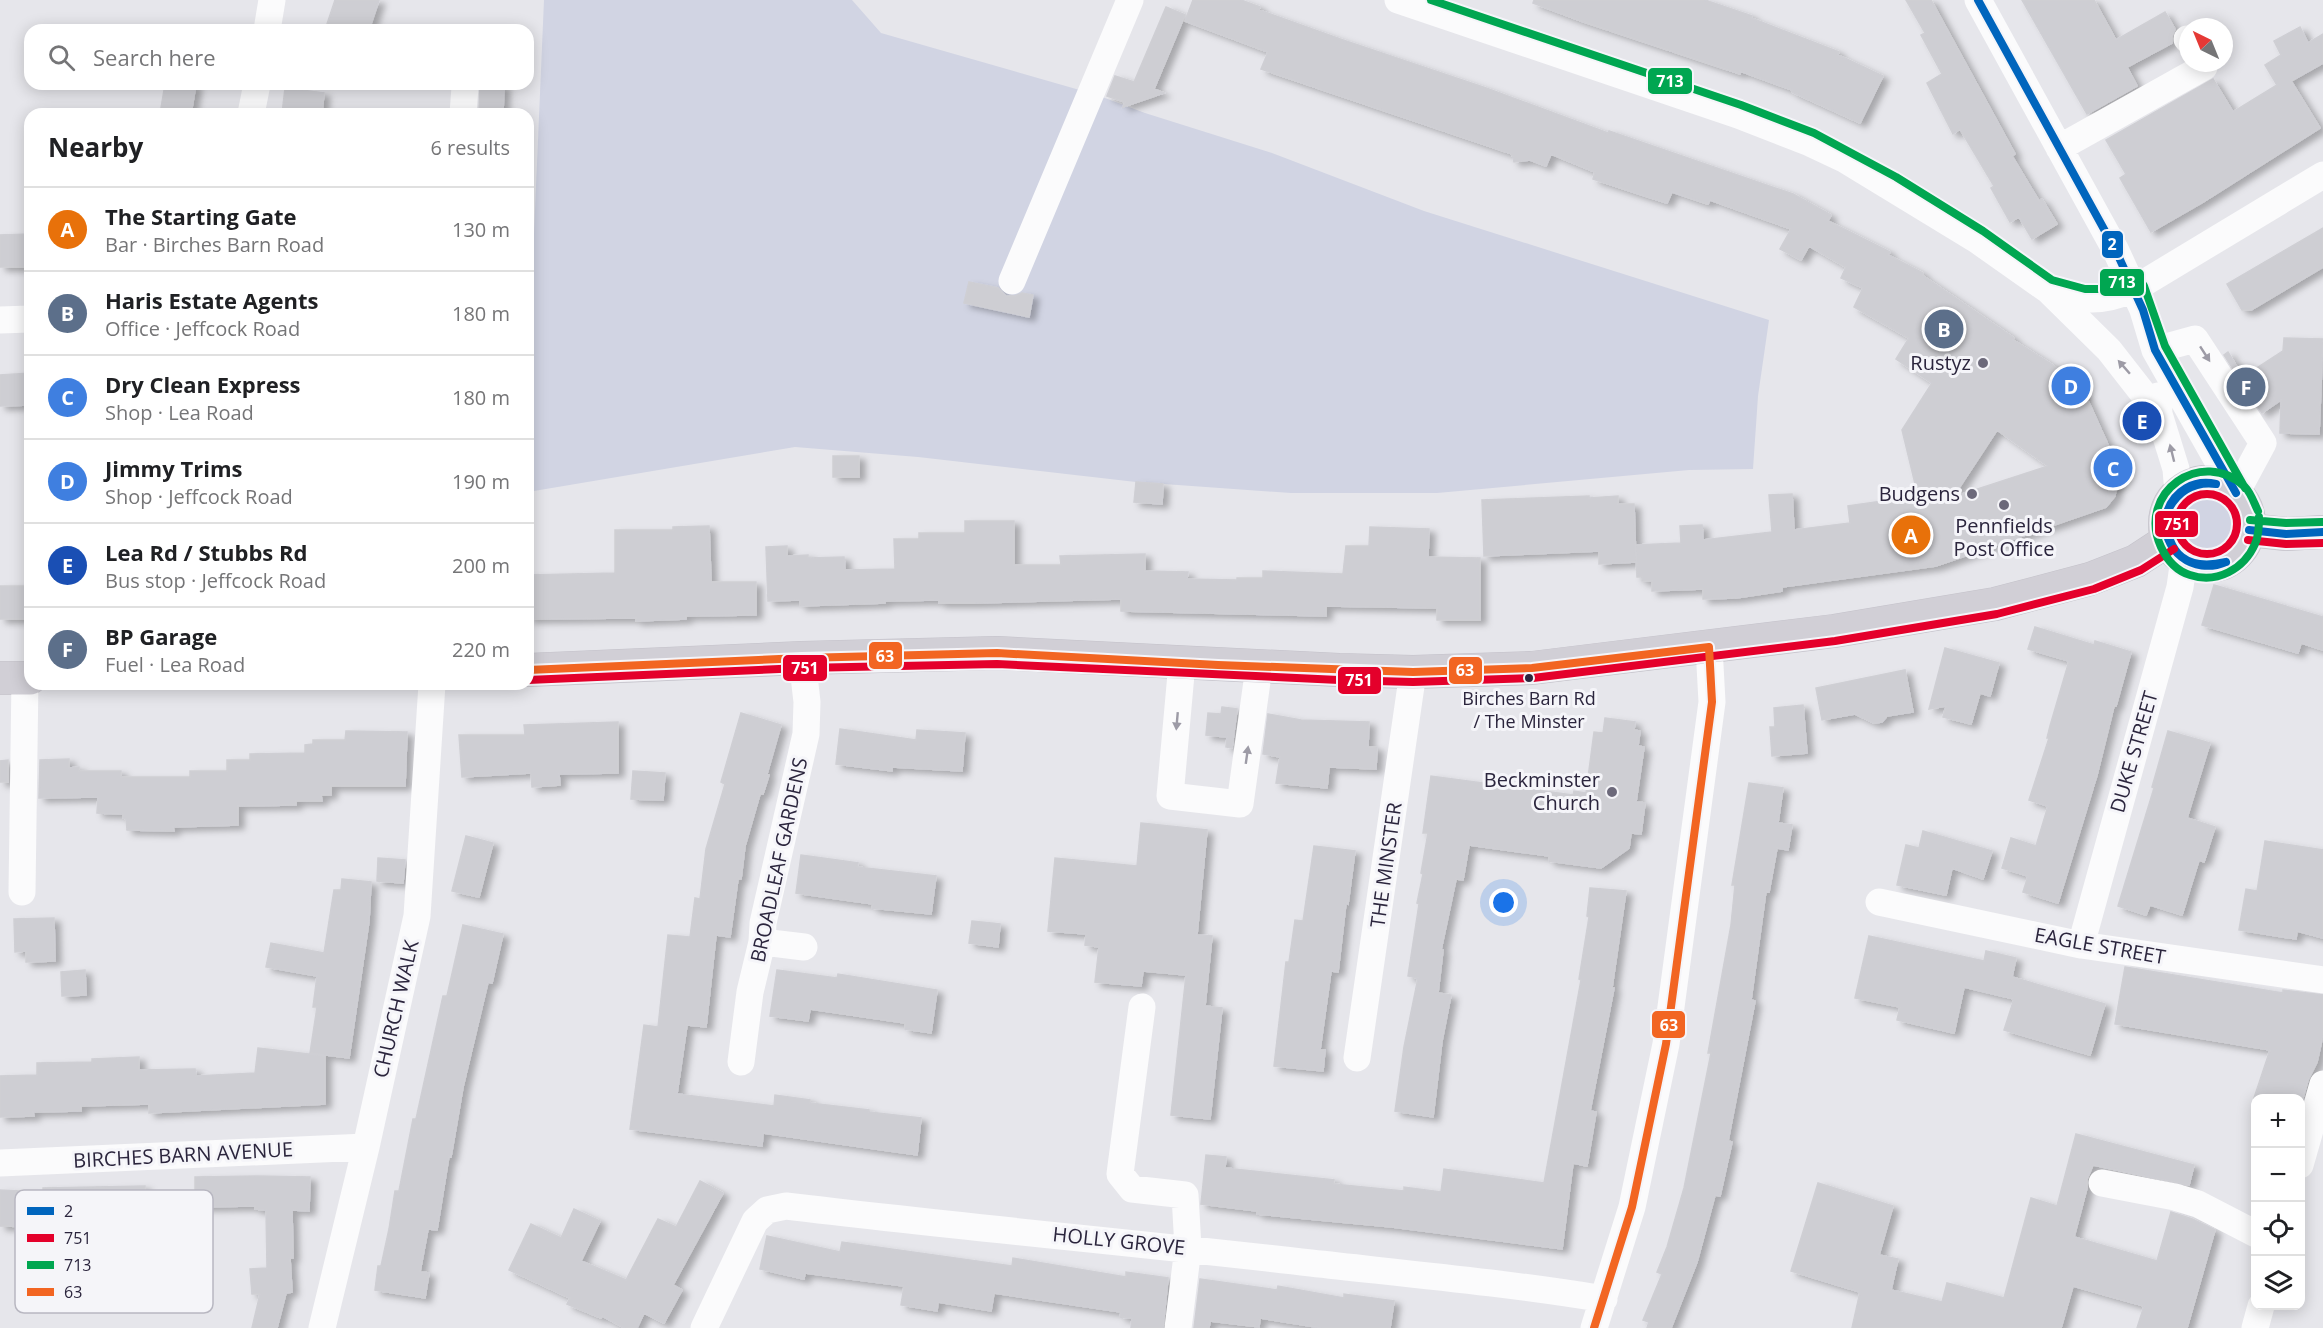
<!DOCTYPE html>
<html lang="en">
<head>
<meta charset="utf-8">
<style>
  body { margin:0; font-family:"Open Sans",sans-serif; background:#f6f6f6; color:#202124 }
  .controls { position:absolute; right:18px; bottom:18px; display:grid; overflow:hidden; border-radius:12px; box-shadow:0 3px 15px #0003 }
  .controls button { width:54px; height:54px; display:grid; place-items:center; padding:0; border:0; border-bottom:2px solid #e0e0e0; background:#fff; color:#202124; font:30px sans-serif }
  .compass { position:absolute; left:2179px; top:18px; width:54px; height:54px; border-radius:50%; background:#fff; box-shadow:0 3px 15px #0003; rotate:317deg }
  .you { position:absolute; left:1504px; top:903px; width:21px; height:21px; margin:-15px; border:4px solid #fff; border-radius:50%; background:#1a73e8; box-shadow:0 0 0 9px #1a73e833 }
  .badge { display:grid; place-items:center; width:39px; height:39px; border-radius:50%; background:#db2777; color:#fff; font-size:20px; font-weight:700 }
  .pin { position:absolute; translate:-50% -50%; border:3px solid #fff; box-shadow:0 2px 6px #0006 }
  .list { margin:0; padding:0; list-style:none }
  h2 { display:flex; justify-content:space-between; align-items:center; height:78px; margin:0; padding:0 24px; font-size:26px }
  h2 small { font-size:20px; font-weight:400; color:#757577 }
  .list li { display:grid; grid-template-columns:39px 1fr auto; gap:18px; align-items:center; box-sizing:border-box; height:84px; padding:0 24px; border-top:2px solid #e0e0e0 }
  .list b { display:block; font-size:22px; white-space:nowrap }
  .list p { margin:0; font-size:20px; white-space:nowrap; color:#757577 }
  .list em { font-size:20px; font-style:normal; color:#757577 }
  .icon { flex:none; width:33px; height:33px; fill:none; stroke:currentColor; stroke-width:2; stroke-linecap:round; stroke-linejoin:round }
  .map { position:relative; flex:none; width:2323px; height:1328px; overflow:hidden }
  .search { position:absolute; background:#fff; box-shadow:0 3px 15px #0003; left:24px; top:24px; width:510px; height:66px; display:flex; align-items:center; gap:15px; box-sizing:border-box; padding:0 21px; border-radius:18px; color:#757577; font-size:22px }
  .panel { position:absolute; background:#fff; box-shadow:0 3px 15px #0003; left:24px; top:108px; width:510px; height:582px; border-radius:18px }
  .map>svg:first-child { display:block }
  .green { fill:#d1d4e3 }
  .building { fill:#ceced3; stroke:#cfcfd4; stroke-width:1.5; fill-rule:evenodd; filter:url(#shadow) }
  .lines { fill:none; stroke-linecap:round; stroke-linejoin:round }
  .major-casing { stroke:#c4c2ca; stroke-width:34 }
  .minor { stroke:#fbfbfc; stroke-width:27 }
  .major { stroke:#d1cfd6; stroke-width:33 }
  .bus-1-casing { stroke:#f5f5f9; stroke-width:12 }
  .bus-2-casing { stroke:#f5f5f9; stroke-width:12 }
  .bus-3-casing { stroke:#f5f5f9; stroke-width:12 }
  .bus-4-casing { stroke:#f5f5f9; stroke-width:12 }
  .bus-1 { stroke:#0065bd; stroke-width:8 }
  .bus-2 { stroke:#e4002b; stroke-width:8 }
  .bus-3 { stroke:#00a651; stroke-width:8 }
  .bus-4 { stroke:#f26522; stroke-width:8 }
  .oneway { fill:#9d9ba6 }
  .poi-dot { fill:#6c697a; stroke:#f5f5f9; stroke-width:2 }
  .bus-dot { fill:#2b253d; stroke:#f5f5f9; stroke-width:2 }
  .labels { text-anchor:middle; stroke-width:6; stroke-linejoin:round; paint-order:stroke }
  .bus-label { font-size:18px; fill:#2b253d; stroke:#f5f5f9 }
  .poi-label { font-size:20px; fill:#2b253d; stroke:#f5f5f9; text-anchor:end }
  .street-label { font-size:20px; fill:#2b253d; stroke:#f5f5f9 }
  .key { fill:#f5f5f9; stroke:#b8b7c1; stroke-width:1.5 }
  .key-label { font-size:16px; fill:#2b253d }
  .line-badge { stroke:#f5f5f9; stroke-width:2 }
  .badge-label { font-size:16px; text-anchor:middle; font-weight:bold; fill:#fff }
</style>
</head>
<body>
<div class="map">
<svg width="2323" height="1328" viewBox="0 0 2323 1328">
  <defs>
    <filter id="shadow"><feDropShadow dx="6" dy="4" stdDeviation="3" flood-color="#0004"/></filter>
  </defs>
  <rect width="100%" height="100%" fill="#e6e6eb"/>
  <path class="green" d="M544 0H852L881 33 1097 95 1145 113 1272 153 1424 211 1769 320 1758 396 1753 469 1689 470 1437 493H1291L1136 482 918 457 795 447 528 492V373Z
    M2178 522a29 29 0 1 1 58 0a29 29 0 1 1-58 0Z"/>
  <path class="building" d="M335 0H379L369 30H325Z
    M1193 0H1241L1260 7 1259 10 1343 40 1486 88 1608 133 1609 131 1793 194 1831 215 1828 221 1890 252 1888 255 1923 273 1922 275 2014 338 2013 340 2053 365 2086 396 2119 469 2115 496 2106 507 1936 566 1782 587V591L1736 598 1703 599V589L1652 591V581H1642V577H1637L1636 545 1681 543 1680 526 1702 525 1703 540 1772 532 1769 495 1792 494 1794 530 1850 523 1848 506 1918 496 1902 430 1932 383 1896 359 1909 338 1854 307 1863 288 1841 278 1846 267 1809 246 1801 260 1780 249 1791 229 1710 200 1708 204 1672 192 1667 203 1645 196 1593 179 1595 172 1551 154 1546 166 1530 160 1514 162 1512 154 1261 69 1268 52 1185 21ZM1997 430 2048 466 1953 497Z
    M1534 0H1705L1752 16 1751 18 1839 52 1838 55 1883 76 1860 123 1792 92V90L1740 71V74L1581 21 1533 3Z
    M1906 0H1931L2015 154 2012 156 2039 201 2042 199 2057 224 2032 239 2019 217 2010 222 1991 188 1994 186 1960 129 1953 134 1927 83 1942 74 1921 35 1925 33Z
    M2022 0H2094L2116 40 2165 12 2175 29 2172 36V43L2127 67 2137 86 2087 114Z
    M1166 7 1185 15 1154 89 1164 93 1123 107 1125 102 1107 96 1115 76 1134 82Z
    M2300 27 2308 43 2323 34V63L2291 81 2320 128 2203 202 2151 232 2120 178 2126 174 2106 140 2213 79 2233 112 2277 85 2265 65 2281 55 2274 41Z
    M165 84H196L191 114H160Z
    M480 84 504 85 503 114H479Z
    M285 88 324 93 322 114H282Z
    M2323 228V267L2251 310H2242L2227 284Z
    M30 234V267H0V235Z
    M969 282 998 288 1006 296H1015L1022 293 1033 295 1029 317 964 303Z
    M2284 338 2323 339 2319 434 2280 433 2281 400 2262 413 2224 355 2228 352 2243 377 2283 351Z
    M30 373V405L0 406V375Z
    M833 456H859V477H833Z
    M1136 482 1163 484 1162 504 1134 502Z
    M1589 496V498L1618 496V504H1634L1636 562 1599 564V551L1484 556 1482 500Z
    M965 521H1014V565H1061L1060 556 1145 554V571L1188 572 1187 579 1237 580V578H1263V571L1343 574 1346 546H1369L1370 527 1429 529 1428 557 1480 558V620H1437V608L1326 606V616L1121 611V599L975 603H939V600L885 601V603L800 606V600L768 601 766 547 787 546V556L808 555V558L844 557 845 570 895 569 894 539H919V533H965Z
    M709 526 711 582H756V615L686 616V619L636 621V618L528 619V575L615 573V530H673V527Z
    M2214 585 2323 617V650L2301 643 2298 653 2202 625Z
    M0 586H30V619H0Z
    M2035 627 2094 645 2095 641 2131 652 2116 706H2114L2097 775 2058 903 2023 892 2028 876 2002 868 2011 838 2036 846 2048 806 2029 800 2049 738H2047L2050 726 2069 661 2028 649Z
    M1945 648 1999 663 1990 696 1980 693 1971 724 1943 717 1946 706 1929 709Z
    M1905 670 1913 712 1887 716 1882 722 1874 723 1855 714 1822 720 1816 688Z
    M1803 705 1807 753 1772 756 1770 727H1775L1774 708Z
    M1222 707 1237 709 1232 748 1226 747 1227 737 1206 735 1208 713 1221 714Z
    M741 713 781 725 767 774 769 775 763 794H760L745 846 741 879H738L730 937 716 935 706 1027 687 1025 677 1094 774 1106 775 1095 810 1100V1103L869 1110V1112L921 1118 917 1155 763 1133 762 1146 630 1129 644 1025 658 1027 668 935 690 937 695 898 700 899 706 849 725 784 721 782Z
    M1268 714 1301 720 1369 722 1368 747H1377L1376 769 1329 767 1327 788 1276 783 1280 757 1263 754Z
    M1605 718 1635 722 1634 730 1640 731 1638 746 1644 747 1636 802 1645 803 1641 834 1631 833 1629 848 1601 868 1549 861V856L1469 845 1463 880 1456 879 1441 950H1443L1438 993 1451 995 1442 1041 1433 1117 1395 1111 1404 1047 1418 978 1408 976 1419 904 1417 903 1423 874 1421 873 1428 833H1423L1431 776 1573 795 1574 791 1586 793 1594 732 1603 733Z
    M618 722V773L559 774 560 785 532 787 531 773 462 777 459 735H525L524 725Z
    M840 729 916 740 917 730 965 733 962 771 892 767V771L836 764Z
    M346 731 407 732 405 786H331V795H321L322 801H296V805L238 806V825L173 827 174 831 127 830 126 819 123 818V814L97 813 98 797 39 798 40 760 69 759V768L79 767V771H121V777H190V771H227V760H250V754L305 753V745L313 744V740H345Z
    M2168 731 2210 743 2187 818 2215 827 2204 862 2199 860 2182 915 2150 905 2146 915 2118 906 2154 788 2152 787Z
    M8 760V782H0V761Z
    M633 771 665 773 663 800 631 799Z
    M1749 783 1783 788 1778 823 1792 825 1788 850 1777 848 1769 892 1766 891 1751 1000 1755 1001 1728 1141 1732 1142 1720 1196 1715 1195 1697 1262 1671 1328H1647L1649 1322 1643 1320 1662 1274 1657 1272 1667 1247 1684 1188 1711 1053H1708L1731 925 1735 885H1732Z
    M1141 823 1207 830 1197 935 1212 936 1205 1006 1222 1008 1210 1119 1171 1115 1186 975 1143 971 1141 986 1095 982 1099 947 1085 945 1086 934 1048 931 1055 858 1137 866Z
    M1923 831 1992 851 1983 879 1952 868 1946 895 1897 885 1906 845 1919 848Z
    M466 836 493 843 479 897 452 891Z
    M2265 841 2323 850V938L2297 931 2296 939 2239 930 2246 889 2257 891Z
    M1314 846 1355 851 1348 904 1346 903 1338 972 1331 971 1320 1050H1325L1323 1071 1274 1066 1286 962H1289L1295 920 1303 921Z
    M801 855 858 863 857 867 936 876 931 914 872 908 873 904 796 893Z
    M378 858 405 860 403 883 377 881Z
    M342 879 371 882 369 921 349 1058 310 1053 317 1007H313L317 976 266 967 271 943 324 953 334 890H341Z
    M1590 888 1626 891 1612 988H1614L1590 1111 1596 1112 1587 1166 1573 1163 1562 1249 1392 1227 1257 1214V1211L1201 1204 1206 1155 1226 1157 1225 1168 1334 1180 1333 1184 1404 1191V1187L1441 1192 1444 1169 1544 1183 1581 980 1579 979 1589 917 1587 916Z
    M54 918 55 961 26 962V951L15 952 14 919Z
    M972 921 1000 924 998 947 969 943Z
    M463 925 503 934 492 983 488 982 463 1087 451 1157 449 1156 437 1230 428 1229 420 1272 429 1273 425 1298 375 1290 378 1266H381L389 1229 395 1191H399L413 1119H416L443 996H447Z
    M1869 936 1984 961 1986 951 2016 958 2012 977 2105 1004 2090 1055 2004 1030 2014 999 1964 987 1954 1033 1897 1020 1900 1007 1855 998Z
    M2125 967 2283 993V990L2323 995V1035L2317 1062 2308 1080 2303 1098H2254L2270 1050 2115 1024Z
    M85 970 86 995 62 996 61 972Z
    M777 970 837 978 838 974 937 990 931 1033 905 1029V1023L810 1009 808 1021 770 1016Z
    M258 1048 325 1056V1104L149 1113V1104L81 1106V1111L33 1112 34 1116 0 1117V1076L37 1075V1063L92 1062V1059L139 1057V1070L195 1069 196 1076 255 1073Z
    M2076 1134 2194 1165 2189 1185 2093 1165 2087 1179V1188L2074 1237 2157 1261 2171 1212 2192 1219 2215 1230 2187 1328H2137L2144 1306 2073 1286 2061 1328H1852L1860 1292 1791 1271 1818 1183 1893 1206 1879 1255 1898 1259 1891 1290 1942 1302 1947 1283 2004 1298 2031 1198 2057 1206Z
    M257 1176 310 1177 309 1211 292 1210 293 1258H290L292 1292 286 1293 277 1328H252L260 1294H252L250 1269 267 1268 266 1210 255 1209V1206L195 1207V1177Z
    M700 1181 723 1193 673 1285 682 1290 664 1323 644 1313 637 1328H625L602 1316 601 1318 567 1304 570 1298 509 1270 531 1224 561 1238 574 1209 600 1221 581 1261 626 1280 658 1219 676 1227Z
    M145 1186V1221L80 1222 81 1237 44 1238V1227L0 1226V1190L43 1192V1188Z
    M767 1236 840 1252 842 1242 1012 1266 1013 1258 1126 1277V1272L1168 1278 1163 1328H1131L1132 1318 1120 1317 1121 1312 994 1293 991 1311 938 1302 937 1311 901 1305 904 1286 805 1273 804 1279 760 1269Z
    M1200 1279 1277 1290 1278 1286 1344 1298V1294L1394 1301 1390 1328H1322L1260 1318 1259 1327 1210 1321 1209 1328H1194Z"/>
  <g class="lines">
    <g class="major-casing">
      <path id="major" d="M2165 524a42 42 0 1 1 84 0a42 42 0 1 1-84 0Z
        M2249 530 2286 534 2323 532
        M528 670 802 658 997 653 1339 670 1413 672 1532 668 1834 631 1995 604 2090 579 2136 561 2168 540
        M0 678H30"/>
    </g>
    <path class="minor" d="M1398 0 1738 115 1810 143 1844 159 1977 240 2048 290 2109 350 2159 414
      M1978 0 2116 251 2143 310 2155 350 2236 493
      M267 30 272 0
      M2187 39 2188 40
      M251 114 257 84
      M463 114 465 87
      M2059 148 2204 67 2202 63
      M1012 281 1130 0
      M2050 291C2083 301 2101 303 2134 289L2323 175
      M0 320 30 319
      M2155 350 2195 339 2263 443 2236 493
      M2158 396 2159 414 2176 469 2178 494
      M1182 663 1170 796 1240 804 1259 667
      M22 892 25 678
      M1879 902 2081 945 2323 980
      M762 942 804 947
      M2081 945 2180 587 2184 559
      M1142 1007 1120 1174 1132 1189 1185 1195 1188 1248 1178 1328
      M1357 1058 1413 672
      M741 1062 750 992 762 942 763 923 806 734 807 702 802 658
      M0 1163 366 1147
      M2300 1165 2323 1084
      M2102 1183 2175 1197 2198 1204 2256 1234
      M322 1328 366 1147 417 916 432 684
      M704 1328 755 1221 767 1210 786 1206C961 1227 1136 1243 1311 1263 1409 1274 1507 1283 1604 1299
      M1594 1328 1632 1207 1666 1044 1712 702 1709 647
      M2255 1328 2261 1306"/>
    <use href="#major" class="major"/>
    <g class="bus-1-casing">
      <path id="bus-1" d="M1978 0 2116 251 2143 310 2155 350 2236 493
        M2167 512C2174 491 2194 479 2216 484
        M2167 512C2177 492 2192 481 2216 484
        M2166 515C2167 555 2187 571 2226 562
        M2166 515C2160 550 2193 576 2226 562
        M2249 530 2286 534 2323 532"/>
    </g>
    <g class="bus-2-casing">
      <path id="bus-2" d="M2177 524a30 30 0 1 1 60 0a30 30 0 1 1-60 0Z
        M2248 540 2286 544 2323 543
        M528 680 802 668 997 664 1339 680 1413 682 1533 678 1835 641 1997 614 2094 589 2141 570 2174 549"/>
    </g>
    <g class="bus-3-casing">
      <path id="bus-3" d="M1431 0 1741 105 1814 133 1896 177 1983 231 2052 280 2085 289H2099L2132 279 2140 280 2144 286 2165 346 2245 488
        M2258 511C2254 503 2251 493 2245 487 2202 446 2136 493 2161 547 2167 560 2177 571 2190 575 2217 584 2244 569 2255 544 2259 536 2259 526 2259 517
        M2250 520 2286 523 2322 522"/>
    </g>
    <g class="bus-4-casing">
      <path id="bus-4" d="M528 670 802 658 997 653 1218 665 1413 672 1532 668 1709 647 1712 702 1666 1044 1632 1207 1594 1328"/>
    </g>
    <use href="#bus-1" class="bus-1"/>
    <use href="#bus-2" class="bus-2"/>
    <use href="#bus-3" class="bus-3"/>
    <use href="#bus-4" class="bus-4"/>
  </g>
  <defs><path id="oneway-solid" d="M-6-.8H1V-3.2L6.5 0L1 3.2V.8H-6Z" transform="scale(1.5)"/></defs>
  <g class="oneway">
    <use href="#oneway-solid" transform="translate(2205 354) rotate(57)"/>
    <use href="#oneway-solid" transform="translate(2124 367) rotate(-131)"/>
    <use href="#oneway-solid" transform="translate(2172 453) rotate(-104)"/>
    <use href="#oneway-solid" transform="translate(1177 721) rotate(95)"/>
    <use href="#oneway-solid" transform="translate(1247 755) rotate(-82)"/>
  </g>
  <g class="poi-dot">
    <circle cx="1983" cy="363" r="6"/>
    <circle cx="1972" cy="494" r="6"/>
    <circle cx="2004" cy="505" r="6"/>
    <circle cx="1612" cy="792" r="6"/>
  </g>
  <circle class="bus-dot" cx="1529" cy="678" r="5"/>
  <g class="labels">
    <g class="bus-label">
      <text x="1529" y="705">Birches Barn Rd<tspan x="1529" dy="23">/ The Minster</tspan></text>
    </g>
    <g class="poi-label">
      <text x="1971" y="370">Rustyz</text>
      <text x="1960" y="501">Budgens</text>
      <text x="2004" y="533" text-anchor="middle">Pennfields<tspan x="2004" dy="23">Post Office</tspan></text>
      <text x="1600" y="787">Beckminster<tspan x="1600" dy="23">Church</tspan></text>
    </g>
    <g class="street-label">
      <text transform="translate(2134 752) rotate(-74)" y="7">DUKE STREET</text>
      <text transform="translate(779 860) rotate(-78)" y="7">BROADLEAF GARDENS</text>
      <text transform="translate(1386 865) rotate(-82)" y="7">THE MINSTER</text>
      <text transform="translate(2100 946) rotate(10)" y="7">EAGLE STREET</text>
      <text transform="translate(396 1009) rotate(-77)" y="7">CHURCH WALK</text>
      <text transform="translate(183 1155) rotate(-3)" y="7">BIRCHES BARN AVENUE</text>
      <text transform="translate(1119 1241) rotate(6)" y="7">HOLLY GROVE</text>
    </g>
  </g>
  <rect x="15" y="1190" width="198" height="123" rx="9" class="key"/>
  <rect x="27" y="1207" width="27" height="8" fill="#0065bd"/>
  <rect x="27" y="1234" width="27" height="8" fill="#e4002b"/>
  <rect x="27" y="1261" width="27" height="8" fill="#00a651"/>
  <rect x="27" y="1288" width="27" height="8" fill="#f26522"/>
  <g class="key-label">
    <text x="64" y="1217">2</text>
    <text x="64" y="1244">751</text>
    <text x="64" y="1271">713</text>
    <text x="64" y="1298">63</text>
  </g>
  <g class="line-badge">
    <rect x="1647" y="67" width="46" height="28" rx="6" fill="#00a651"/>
    <rect x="2101" y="230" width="23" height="29" rx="6" fill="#0065bd"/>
    <rect x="2099" y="268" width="46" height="29" rx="6" fill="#00a651"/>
    <rect x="2154" y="510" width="45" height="28" rx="6" fill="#e4002b"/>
    <rect x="868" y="641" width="35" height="29" rx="6" fill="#f26522"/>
    <rect x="782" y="654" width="46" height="28" rx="6" fill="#e4002b"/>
    <rect x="1448" y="656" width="35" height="29" rx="6" fill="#f26522"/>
    <rect x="1337" y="666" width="45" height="29" rx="6" fill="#e4002b"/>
    <rect x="1651" y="1010" width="35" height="29" rx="6" fill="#f26522"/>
  </g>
  <g class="badge-label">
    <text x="1670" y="87">713</text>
    <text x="2112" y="250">2</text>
    <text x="2122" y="288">713</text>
    <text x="2177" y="530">751</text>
    <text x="885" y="662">63</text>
    <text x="805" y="674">751</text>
    <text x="1465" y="676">63</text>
    <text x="1359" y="686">751</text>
    <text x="1669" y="1031">63</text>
  </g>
</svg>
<div class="controls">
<button>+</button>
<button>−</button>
<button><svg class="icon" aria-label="locate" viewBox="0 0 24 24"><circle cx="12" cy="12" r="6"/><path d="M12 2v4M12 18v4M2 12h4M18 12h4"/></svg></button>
<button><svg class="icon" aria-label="layers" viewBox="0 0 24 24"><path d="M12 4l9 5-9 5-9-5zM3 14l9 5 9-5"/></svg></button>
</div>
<svg class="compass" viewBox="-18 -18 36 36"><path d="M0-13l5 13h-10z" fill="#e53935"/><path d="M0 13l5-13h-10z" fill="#757577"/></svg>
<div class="you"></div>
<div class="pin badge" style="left:1911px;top:535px;background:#e8710a">A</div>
<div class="pin badge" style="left:1944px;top:329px;background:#5c6f8a">B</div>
<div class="pin badge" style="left:2113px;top:468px;background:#3f7fe0">C</div>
<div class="pin badge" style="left:2071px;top:386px;background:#3f7fe0">D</div>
<div class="pin badge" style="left:2142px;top:421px;background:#1a4fb4">E</div>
<div class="pin badge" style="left:2246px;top:387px;background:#5c6f8a">F</div>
<div class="search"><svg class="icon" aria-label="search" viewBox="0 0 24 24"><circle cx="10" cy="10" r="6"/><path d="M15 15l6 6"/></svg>Search here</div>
<section class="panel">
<h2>Nearby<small>6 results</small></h2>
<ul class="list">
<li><span class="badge" style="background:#e8710a">A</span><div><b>The Starting Gate</b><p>Bar · Birches Barn Road</p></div><em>130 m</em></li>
<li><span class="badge" style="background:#5c6f8a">B</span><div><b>Haris Estate Agents</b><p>Office · Jeffcock Road</p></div><em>180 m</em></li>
<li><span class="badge" style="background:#3f7fe0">C</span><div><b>Dry Clean Express</b><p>Shop · Lea Road</p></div><em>180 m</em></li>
<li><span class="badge" style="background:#3f7fe0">D</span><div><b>Jimmy Trims</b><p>Shop · Jeffcock Road</p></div><em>190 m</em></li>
<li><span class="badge" style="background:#1a4fb4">E</span><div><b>Lea Rd / Stubbs Rd</b><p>Bus stop · Jeffcock Road</p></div><em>200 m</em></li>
<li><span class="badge" style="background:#5c6f8a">F</span><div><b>BP Garage</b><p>Fuel · Lea Road</p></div><em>220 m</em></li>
</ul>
</section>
</div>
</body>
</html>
